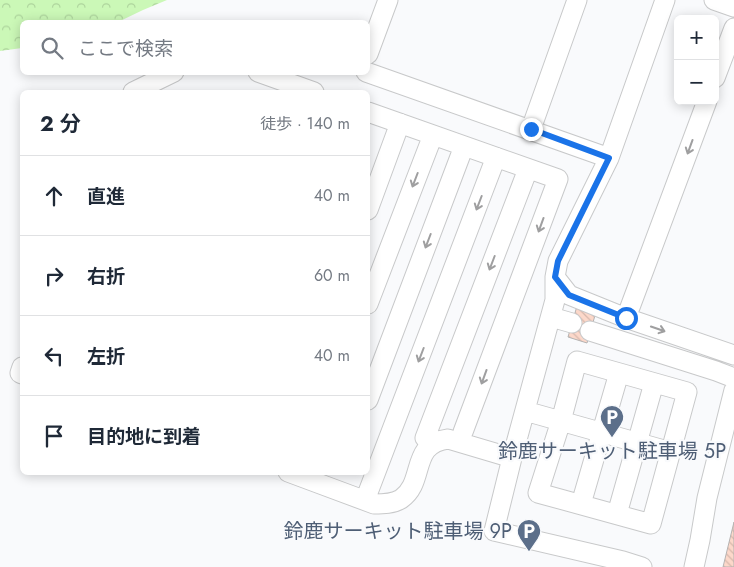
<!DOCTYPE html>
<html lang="ja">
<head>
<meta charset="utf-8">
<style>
  body { margin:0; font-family:Jost,"Noto Sans JP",sans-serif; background:#f6f6f7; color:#1f2937 }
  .controls { position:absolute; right:15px; top:15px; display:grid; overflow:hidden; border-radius:8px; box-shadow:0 2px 12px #0003 }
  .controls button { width:45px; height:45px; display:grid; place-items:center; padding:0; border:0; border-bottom:1px solid #e0e1e3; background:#fff; color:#1f2937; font:25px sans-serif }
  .stop { position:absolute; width:15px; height:15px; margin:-11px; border:4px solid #1a73e8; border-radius:50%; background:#fff }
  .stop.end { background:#1a73e8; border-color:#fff; box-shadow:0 1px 5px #0008 }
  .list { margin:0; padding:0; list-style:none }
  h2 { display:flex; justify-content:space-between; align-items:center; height:65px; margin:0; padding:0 20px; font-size:21px }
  h2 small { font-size:16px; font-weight:400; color:#747a83 }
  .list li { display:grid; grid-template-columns:32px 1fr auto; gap:15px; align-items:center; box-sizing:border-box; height:80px; padding:0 20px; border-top:1px solid #e0e1e3 }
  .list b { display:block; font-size:19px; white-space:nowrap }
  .list em { font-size:16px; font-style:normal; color:#747a83 }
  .icon { flex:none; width:28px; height:28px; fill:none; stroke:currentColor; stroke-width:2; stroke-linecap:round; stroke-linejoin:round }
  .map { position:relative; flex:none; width:734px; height:567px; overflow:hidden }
  .search { position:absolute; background:#fff; box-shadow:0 2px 12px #0003; left:20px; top:20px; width:350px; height:55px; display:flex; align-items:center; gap:12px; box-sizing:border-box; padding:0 18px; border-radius:8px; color:#747a83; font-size:19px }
  .panel { position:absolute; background:#fff; box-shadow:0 2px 12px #0003; left:20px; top:90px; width:350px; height:385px; border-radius:8px }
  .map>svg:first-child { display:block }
  .park { fill:url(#park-crowns) }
  .building { fill:url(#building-back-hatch); stroke:#b5b3b2 }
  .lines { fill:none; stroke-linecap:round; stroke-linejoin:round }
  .minor-casing { stroke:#c8c9ca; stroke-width:21 }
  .minor { stroke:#fff; stroke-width:19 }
  .oneway { stroke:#9f9fa0 }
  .route { stroke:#1a73e8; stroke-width:6 }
  .labels { text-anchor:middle; stroke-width:4.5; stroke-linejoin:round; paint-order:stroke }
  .service-label { font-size:20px; fill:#4e5e75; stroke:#f9fafc }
</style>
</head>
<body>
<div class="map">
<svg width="734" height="567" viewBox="0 0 734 567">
  <defs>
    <pattern id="park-crowns" width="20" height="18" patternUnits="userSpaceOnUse" patternTransform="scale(1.25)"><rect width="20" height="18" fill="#cbf8b7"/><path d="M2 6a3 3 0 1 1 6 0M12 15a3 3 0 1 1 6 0" fill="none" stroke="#add49c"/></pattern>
    <pattern id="building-back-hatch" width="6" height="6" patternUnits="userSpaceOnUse" patternTransform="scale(1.25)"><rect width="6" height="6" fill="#fcd8ca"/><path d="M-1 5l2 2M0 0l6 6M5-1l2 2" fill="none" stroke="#d7b8ac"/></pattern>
  </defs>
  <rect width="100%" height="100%" fill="#f9fafc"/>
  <path class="park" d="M0 0H167L143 10 118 22H22V48L0 51Z"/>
  <path class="building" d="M577 306 596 312 587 343 568 337Z
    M734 522V567H723Z"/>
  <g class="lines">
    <g class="minor-casing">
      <path id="minor" d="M714 0 734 7
        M368 54 388 0
        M258 72 314 92
        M366 72 609 158
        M715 78 734 28
        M133 92 174 72
        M368 112 558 179 463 432
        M531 129 577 0
        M368 210 400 123
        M555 277 569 295 626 318 734 355
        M368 304 433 135
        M551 317 572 323
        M626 318 707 101
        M590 331 716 371 734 378
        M577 361 687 392 651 524 538 493 561 421Z
        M22 367 20 373 22 374
        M368 400 464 146
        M525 411 671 452
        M425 438 528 169
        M288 472 374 504C383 504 393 504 401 499 426 482 409 444 448 439L512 458
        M367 495 496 157
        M581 504 619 373
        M617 514 654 383
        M642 567 623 561 494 531 512 458 555 300V277L558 261 609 158 665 0
        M694 567 700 540 707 498 734 390"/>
    </g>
    <use href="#minor" class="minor"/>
  </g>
  <defs><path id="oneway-shaft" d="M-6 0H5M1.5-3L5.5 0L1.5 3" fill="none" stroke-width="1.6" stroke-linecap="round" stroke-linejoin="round" transform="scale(1.25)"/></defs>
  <g class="oneway">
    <use href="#oneway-shaft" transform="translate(690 147) rotate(110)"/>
    <use href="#oneway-shaft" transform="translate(415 180) rotate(111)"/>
    <use href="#oneway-shaft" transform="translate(479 203) rotate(111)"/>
    <use href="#oneway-shaft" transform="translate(541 225) rotate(110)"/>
    <use href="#oneway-shaft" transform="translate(428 241) rotate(111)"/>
    <use href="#oneway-shaft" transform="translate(492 263) rotate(111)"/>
    <use href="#oneway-shaft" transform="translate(658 329) rotate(19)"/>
    <use href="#oneway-shaft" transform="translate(421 355) rotate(111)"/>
    <use href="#oneway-shaft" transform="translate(484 377) rotate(110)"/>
  </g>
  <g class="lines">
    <path class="route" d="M531 129 609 158 558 261 555 277 569 295 626 318"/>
  </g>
  <defs>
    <g id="parking-pin" transform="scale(1.25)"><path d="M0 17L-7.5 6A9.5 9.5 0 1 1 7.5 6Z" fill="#5c6f8a" stroke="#f9fafc"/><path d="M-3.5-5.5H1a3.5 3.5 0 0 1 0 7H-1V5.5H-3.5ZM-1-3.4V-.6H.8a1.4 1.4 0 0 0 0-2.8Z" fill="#fff"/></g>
  </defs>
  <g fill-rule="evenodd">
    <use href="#parking-pin" x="612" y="417"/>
    <use href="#parking-pin" x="529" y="531"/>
  </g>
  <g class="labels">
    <g class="service-label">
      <text x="612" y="458">鈴鹿サーキット駐車場 5P</text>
      <text x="512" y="538" text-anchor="end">鈴鹿サーキット駐車場 9P</text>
    </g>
  </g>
</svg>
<div class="controls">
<button>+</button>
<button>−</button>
</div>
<div class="stop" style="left:626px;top:318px"></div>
<div class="stop end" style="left:531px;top:129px"></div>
<div class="search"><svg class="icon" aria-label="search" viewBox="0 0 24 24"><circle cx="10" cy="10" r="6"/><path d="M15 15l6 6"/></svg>ここで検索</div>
<section class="panel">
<h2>2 分<small>徒歩 · 140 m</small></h2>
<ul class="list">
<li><svg class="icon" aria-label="ahead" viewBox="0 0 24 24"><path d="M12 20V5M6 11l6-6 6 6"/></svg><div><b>直進</b></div><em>40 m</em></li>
<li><svg class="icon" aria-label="right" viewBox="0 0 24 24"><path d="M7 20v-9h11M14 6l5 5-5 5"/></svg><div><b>右折</b></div><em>60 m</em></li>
<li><svg class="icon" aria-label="left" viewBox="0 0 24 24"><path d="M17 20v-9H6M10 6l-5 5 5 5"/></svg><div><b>左折</b></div><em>40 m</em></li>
<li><svg class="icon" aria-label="arrive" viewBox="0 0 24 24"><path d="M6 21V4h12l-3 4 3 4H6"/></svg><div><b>目的地に到着</b></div></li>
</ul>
</section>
</div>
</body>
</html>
